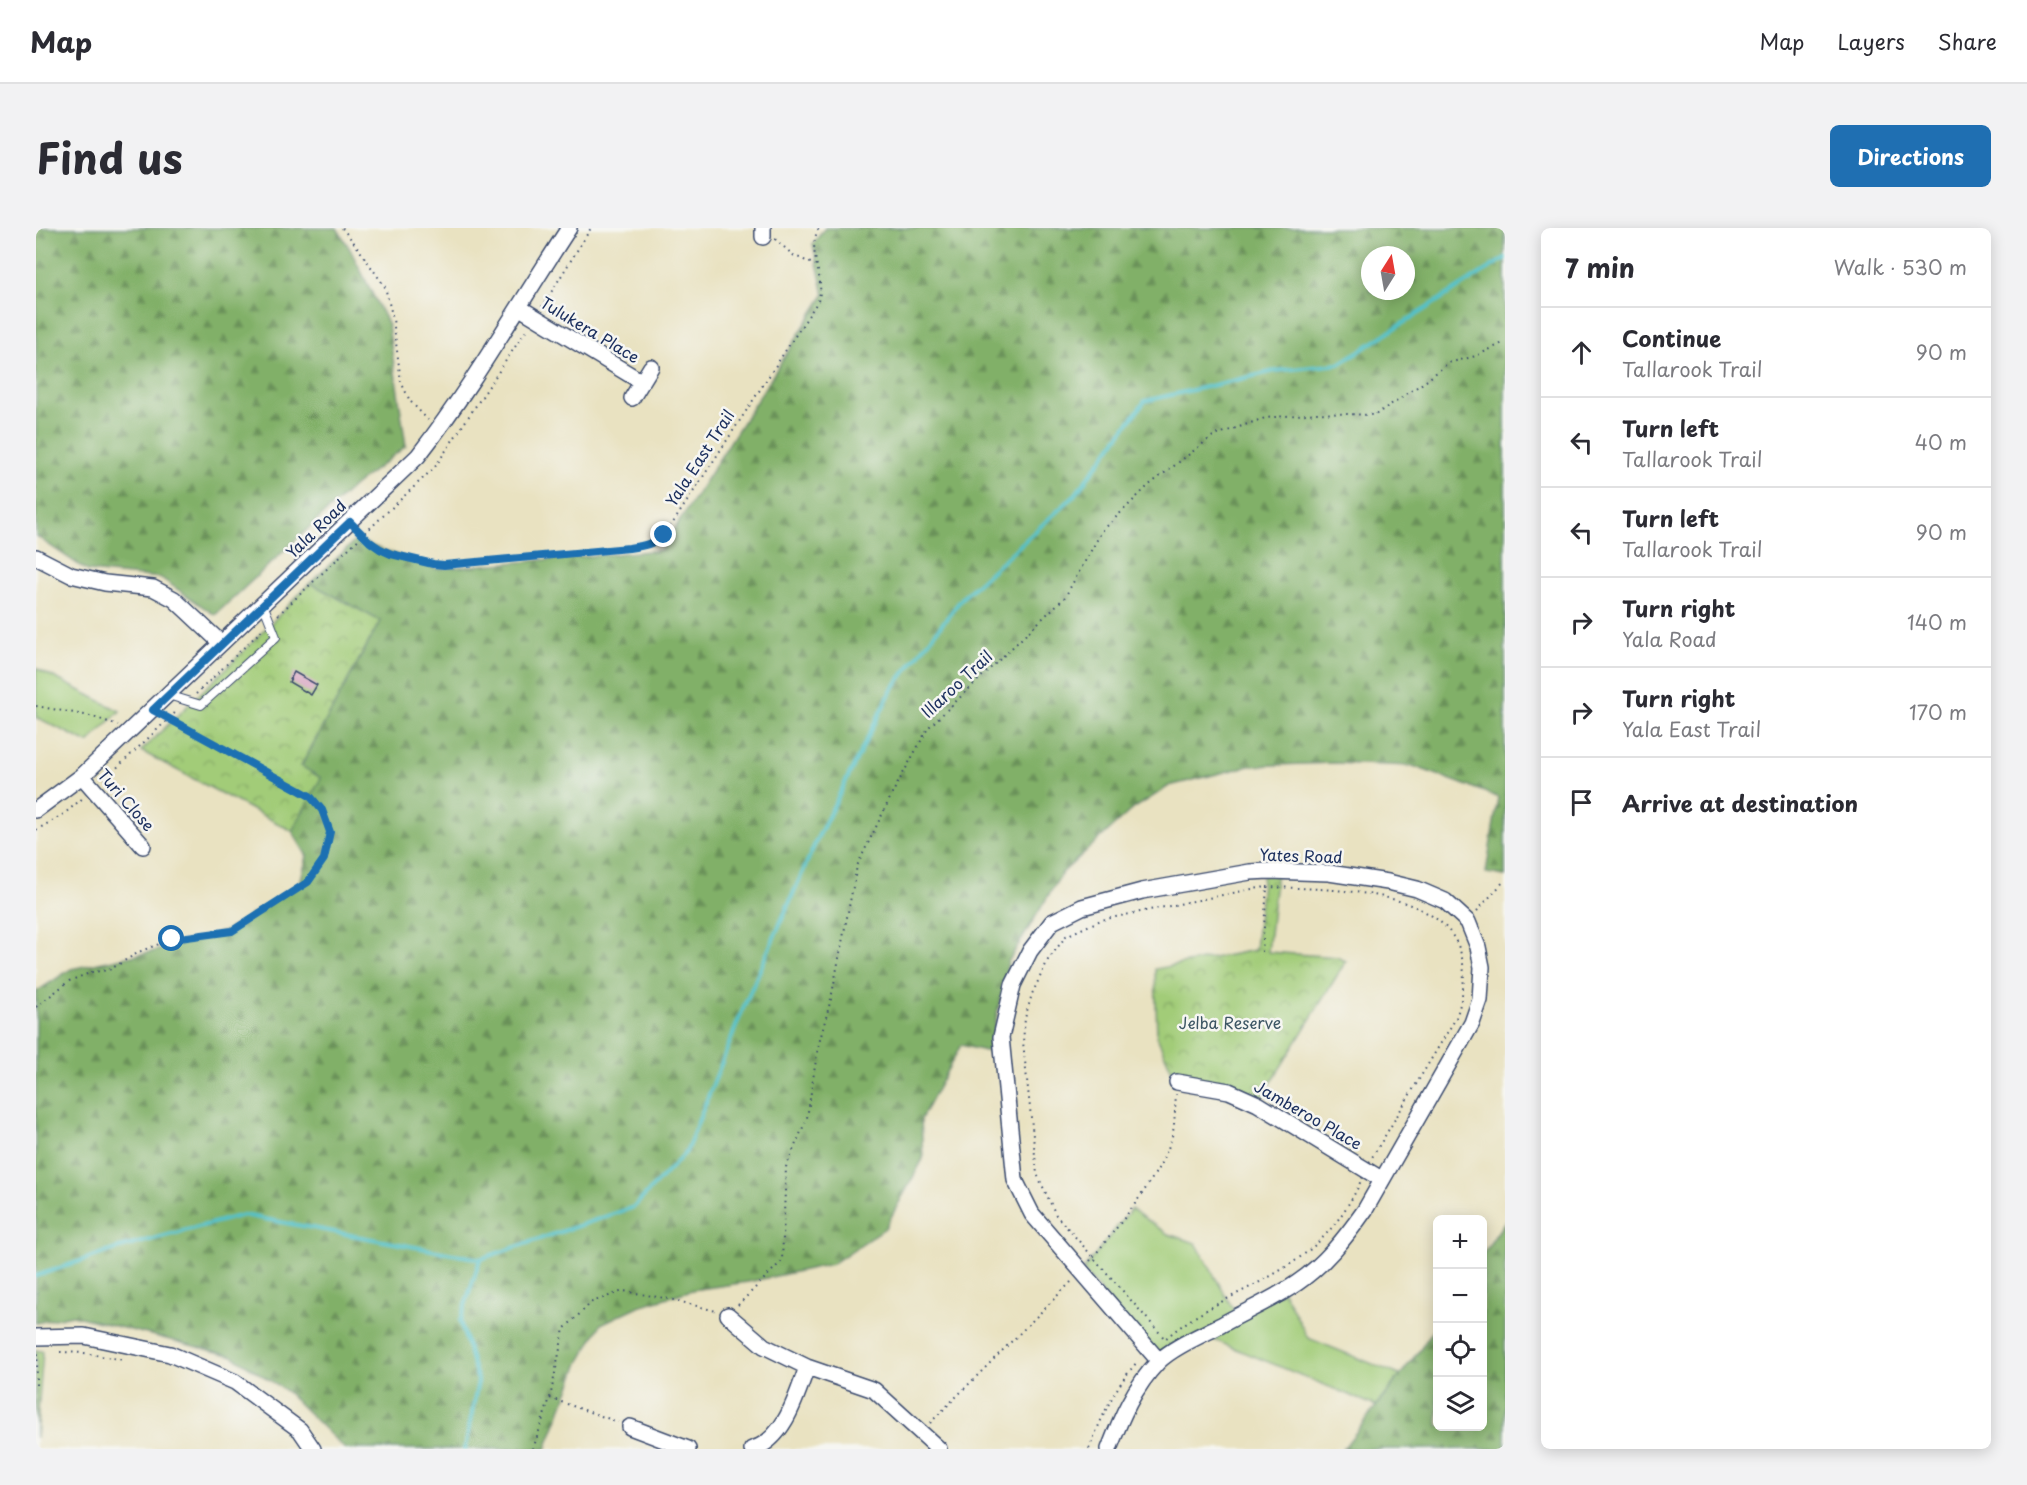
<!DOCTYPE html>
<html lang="en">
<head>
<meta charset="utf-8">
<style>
  body { margin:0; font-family:"Playpen Sans",sans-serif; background:#f2f2f3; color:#2b2b33 }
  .controls { position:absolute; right:18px; bottom:18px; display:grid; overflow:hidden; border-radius:9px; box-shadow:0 3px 15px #0003 }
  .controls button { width:54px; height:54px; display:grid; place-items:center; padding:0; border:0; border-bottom:2px solid #e1e1e2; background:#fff; color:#2b2b33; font:30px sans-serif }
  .compass { position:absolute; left:1325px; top:18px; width:54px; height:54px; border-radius:50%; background:#fff; box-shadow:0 3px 15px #0003; rotate:11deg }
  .stop { position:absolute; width:18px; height:18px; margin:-14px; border:4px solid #1f6fb2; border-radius:50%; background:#fff }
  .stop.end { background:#1f6fb2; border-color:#fff; box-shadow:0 2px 6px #0008 }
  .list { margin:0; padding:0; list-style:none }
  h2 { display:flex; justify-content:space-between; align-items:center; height:78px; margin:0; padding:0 24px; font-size:26px }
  h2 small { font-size:20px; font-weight:400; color:#7c7c81 }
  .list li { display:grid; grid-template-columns:39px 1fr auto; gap:18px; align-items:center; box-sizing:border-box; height:90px; padding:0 24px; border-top:2px solid #e1e1e2 }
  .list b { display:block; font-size:22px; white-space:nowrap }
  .list p { margin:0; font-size:20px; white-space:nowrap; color:#7c7c81 }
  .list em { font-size:20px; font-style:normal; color:#7c7c81 }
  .icon { flex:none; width:33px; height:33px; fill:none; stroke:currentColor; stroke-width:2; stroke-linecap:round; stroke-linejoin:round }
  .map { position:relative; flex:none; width:1469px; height:1221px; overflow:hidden; border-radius:9px }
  header { display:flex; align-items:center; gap:36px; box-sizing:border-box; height:84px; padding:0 30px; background:#fff; border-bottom:2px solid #e1e1e2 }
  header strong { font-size:28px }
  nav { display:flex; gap:33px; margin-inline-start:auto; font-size:21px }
  .intro { display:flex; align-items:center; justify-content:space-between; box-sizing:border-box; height:144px; padding:0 36px }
  h1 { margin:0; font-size:42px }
  .button { padding:15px 27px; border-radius:9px; background:#1f6fb2; color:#fff; font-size:21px; font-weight:700 }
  main { display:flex; gap:36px; padding:0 36px }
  aside { flex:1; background:#fff; border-radius:9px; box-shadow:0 3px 15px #0003 }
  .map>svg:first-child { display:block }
  .green { fill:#a2cc78; stroke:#5e7e6b; stroke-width:1.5 }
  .forest { fill:url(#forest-firs); stroke:#4e7063; stroke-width:1.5; fill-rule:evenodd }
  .park { fill:url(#park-crowns); stroke:#5e7e6b; stroke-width:1.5 }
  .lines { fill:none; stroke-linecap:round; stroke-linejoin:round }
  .stream { stroke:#53c1c9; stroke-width:4 }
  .building { fill:#d6a2c0 }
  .service-casing { stroke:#3a4a6d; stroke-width:10 }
  .minor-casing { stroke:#3a4a6d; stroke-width:18 }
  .path { stroke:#3a4a6d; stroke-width:2; stroke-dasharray:1.5 4.5; stroke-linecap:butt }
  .service { stroke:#fff; stroke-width:8 }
  .minor { stroke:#fff; stroke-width:15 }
  .route { stroke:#1f6fb2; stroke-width:8 }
  .labels { text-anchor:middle; stroke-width:5; stroke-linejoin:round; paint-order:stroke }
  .street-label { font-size:16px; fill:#1b2f5e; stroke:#f6f6f2 }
  .park-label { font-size:16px; fill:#3d5664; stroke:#f6f6f2 }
</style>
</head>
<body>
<header>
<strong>Map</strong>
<nav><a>Map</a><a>Layers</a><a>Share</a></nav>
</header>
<div class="intro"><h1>Find us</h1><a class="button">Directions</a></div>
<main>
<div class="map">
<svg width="1469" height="1221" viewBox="0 0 1469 1221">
  <defs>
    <pattern id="forest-firs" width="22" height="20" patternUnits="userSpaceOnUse" patternTransform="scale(1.5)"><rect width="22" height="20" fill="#81b068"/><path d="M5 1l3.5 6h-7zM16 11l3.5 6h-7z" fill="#699059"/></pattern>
    <pattern id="park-crowns" width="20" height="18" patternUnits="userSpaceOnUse" patternTransform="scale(1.5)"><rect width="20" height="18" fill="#a2cc78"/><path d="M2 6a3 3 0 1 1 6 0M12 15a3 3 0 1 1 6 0" fill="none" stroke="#83a666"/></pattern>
  </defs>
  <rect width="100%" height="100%" fill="#f6f6f2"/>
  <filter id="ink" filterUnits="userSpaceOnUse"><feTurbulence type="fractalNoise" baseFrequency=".0167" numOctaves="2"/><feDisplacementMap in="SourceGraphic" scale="12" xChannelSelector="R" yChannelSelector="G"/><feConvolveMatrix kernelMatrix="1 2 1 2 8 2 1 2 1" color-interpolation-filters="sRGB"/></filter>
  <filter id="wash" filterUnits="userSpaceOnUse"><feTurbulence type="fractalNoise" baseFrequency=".008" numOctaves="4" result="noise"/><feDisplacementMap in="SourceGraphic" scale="24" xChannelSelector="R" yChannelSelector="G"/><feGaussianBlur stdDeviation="1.35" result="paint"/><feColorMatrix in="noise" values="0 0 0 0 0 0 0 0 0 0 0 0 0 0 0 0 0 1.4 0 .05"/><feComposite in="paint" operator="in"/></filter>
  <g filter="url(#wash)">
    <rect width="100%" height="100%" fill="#e9e2c1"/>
    <path class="green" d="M0 440 84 483 52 515 0 489Z
      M1095 981 1132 1006 1160 1015 1201 1088 1247 1063 1272 1110 1364 1147 1340 1178 1166 1107 1123 1133 1047 1042Z
      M0 1123H7L0 1210Z"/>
    <path class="forest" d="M0 0H301L314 21 352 97 370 218 318 258 179 387 125 350 52 343 0 308Z
      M789 0H1469V648L1450 645 1462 569 1377 538 1297 535 1213 538 1133 558 1094 583 1026 645 972 734 953 824 925 817 885 891 887 931 849 1000 796 1036 712 1054 656 1062 603 1078 565 1096 543 1135 510 1221H309L250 1163 197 1128 36 1087 0 1095V764L35 741 119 723 190 703 264 655 271 628 256 603 285 550 265 539 344 393 274 355 320 312 401 341 625 322 788 67 777 16ZM1334 27H1370V63H1334Z
      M1469 993V1221H1307L1386 1119 1401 1095 1402 1198H1446L1447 1026Z"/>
    <path class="park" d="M274 355 344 393 265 538 285 550 256 603 105 523 209 422Z
      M1227 643H1241L1232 724 1301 729 1310 733 1222 876 1141 854 1121 809 1119 741 1219 722Z"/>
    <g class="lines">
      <path class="stream" d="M0 1048 80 1021 207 987 444 1031 598 979 650 924 711 771 782 609 856 461 927 369 1039 267 1109 173 1239 143 1303 136 1469 30
        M429 1221 442 1153 424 1093 444 1031"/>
    </g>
    <g id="blocks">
      <path class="building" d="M258 444 281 457 275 467 253 454Z"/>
    </g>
  </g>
  <g filter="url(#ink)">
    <use href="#blocks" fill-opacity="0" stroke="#3a4a6d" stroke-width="1.5"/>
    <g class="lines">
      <g class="service-casing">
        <path id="service" d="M132 467 165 477 240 409 227 376"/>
      </g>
      <g class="minor-casing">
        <path id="minor" d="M727 0V9
          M484 80 606 154
          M596 170 615 139
          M0 329 35 347 69 355 117 360 138 371 185 415
          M46 548 107 618
          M0 582 46 548 382 228C438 156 483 76 533 0
          M1141 854 1193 863 1222 876 1345 951
          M692 1087 728 1118 771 1139 838 1162 903 1221
          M0 1109 48 1108 134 1126 199 1154 264 1202 277 1221
          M594 1199 652 1221
          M716 1221C748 1213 761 1167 771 1139
          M1073 1221C1085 1190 1098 1159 1122 1134 1137 1119 1166 1107 1185 1097 1210 1083 1238 1071 1261 1055 1289 1036 1310 1009 1329 982L1436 795 1444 772 1446 739 1442 719 1432 694 1409 673 1381 661 1352 654 1293 645 1233 643 1214 644 1106 663 1046 679 1016 694 994 723 977 757 965 809 979 952 996 986 1123 1133"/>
      </g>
      <path class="path" d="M306 0 320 17 349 59 357 91 365 154 374 173 392 192
        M739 11 757 27 779 37
        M506 79 555 0
        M326 306 334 314 355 326 408 337 593 320 611 317 621 313 629 307 782 73C791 48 769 25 783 0
        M242 387 399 239 491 101
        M160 466 227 401
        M0 478 54 488 82 497
        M68 552 142 482
        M0 602 28 586 48 569
        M1231 659C1318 662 1463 660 1420 790L1329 941C1324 958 1316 971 1306 986 1261 1053 1186 1061 1129 1111L1020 987 1001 946 987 814 989 790 996 766 1012 732 1030 708 1065 692 1216 661Z
        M1441 683 1469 652
        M1226 724 1231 660
        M0 779 33 753 56 744 73 742 105 723 136 711 196 703 272 654 288 631 294 604 286 582 274 568 128 487
        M1054 1033C1080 1000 1129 944 1137 904 1139 891 1139 879 1140 866
        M702 1077 746 1033 750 939 771 890 782 819 795 771 821 638 857 564 892 500 1029 369 1066 303 1113 257 1177 208 1229 190 1281 185 1339 187 1390 153 1412 135 1440 128 1469 114
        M24 1124 48 1125 87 1132
        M0 1157 2 1123
        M514 1170 582 1194
        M894 1195 1036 1053
        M497 1221 514 1170 528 1101 556 1074 587 1063 634 1071 680 1083
        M1053 1221C1067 1187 1077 1161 1102 1133"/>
      <use href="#service" class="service"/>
      <use href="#minor" class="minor"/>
    </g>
  </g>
  <g class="lines" filter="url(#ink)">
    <path class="route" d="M136 711 196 703 272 654 288 631 294 604 286 582 274 568 117 482 314 294 334 314 344 321 355 326 397 336 408 337 593 320C607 318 618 316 628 307"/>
  </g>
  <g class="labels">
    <g class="street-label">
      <text transform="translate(554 102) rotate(31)" y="6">Tulukera Place</text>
      <text transform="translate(664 230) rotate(-57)" y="6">Yala East Trail</text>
      <text transform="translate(280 301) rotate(-44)" y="6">Yala Road</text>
      <text transform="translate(921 456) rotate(-43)" y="6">Illaroo Trail</text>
      <text transform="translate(90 572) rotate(49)" y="6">Turi Close</text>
      <text transform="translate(1265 628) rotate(2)" y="6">Yates Road</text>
      <text transform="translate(1272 887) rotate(30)" y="6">Jamberoo Place</text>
    </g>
    <g class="park-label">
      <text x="1194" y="801">Jelba Reserve</text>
    </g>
  </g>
</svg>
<div class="controls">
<button>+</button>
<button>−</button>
<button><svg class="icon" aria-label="locate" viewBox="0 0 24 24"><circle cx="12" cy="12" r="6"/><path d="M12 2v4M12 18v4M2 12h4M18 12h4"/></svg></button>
<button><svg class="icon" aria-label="layers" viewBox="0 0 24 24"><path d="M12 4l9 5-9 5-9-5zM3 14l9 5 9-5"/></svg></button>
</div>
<svg class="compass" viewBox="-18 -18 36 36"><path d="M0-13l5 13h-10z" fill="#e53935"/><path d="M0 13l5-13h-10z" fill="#7c7c81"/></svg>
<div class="stop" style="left:136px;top:711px"></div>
<div class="stop end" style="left:628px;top:307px"></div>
</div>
<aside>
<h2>7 min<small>Walk · 530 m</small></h2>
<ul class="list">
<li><svg class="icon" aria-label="ahead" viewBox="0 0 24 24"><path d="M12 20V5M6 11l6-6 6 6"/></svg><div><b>Continue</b><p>Tallarook Trail</p></div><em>90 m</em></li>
<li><svg class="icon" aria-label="left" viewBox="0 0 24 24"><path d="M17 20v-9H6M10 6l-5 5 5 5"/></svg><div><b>Turn left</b><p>Tallarook Trail</p></div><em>40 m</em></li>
<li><svg class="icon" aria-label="left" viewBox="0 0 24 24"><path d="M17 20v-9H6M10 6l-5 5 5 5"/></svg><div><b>Turn left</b><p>Tallarook Trail</p></div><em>90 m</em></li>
<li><svg class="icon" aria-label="right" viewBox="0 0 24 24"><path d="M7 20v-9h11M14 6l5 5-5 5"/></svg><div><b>Turn right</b><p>Yala Road</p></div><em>140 m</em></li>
<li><svg class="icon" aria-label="right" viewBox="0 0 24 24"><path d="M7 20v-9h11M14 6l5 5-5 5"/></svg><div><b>Turn right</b><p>Yala East Trail</p></div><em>170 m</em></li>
<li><svg class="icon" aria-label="arrive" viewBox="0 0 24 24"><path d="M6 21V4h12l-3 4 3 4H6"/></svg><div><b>Arrive at destination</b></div></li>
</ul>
</aside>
</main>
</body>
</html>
